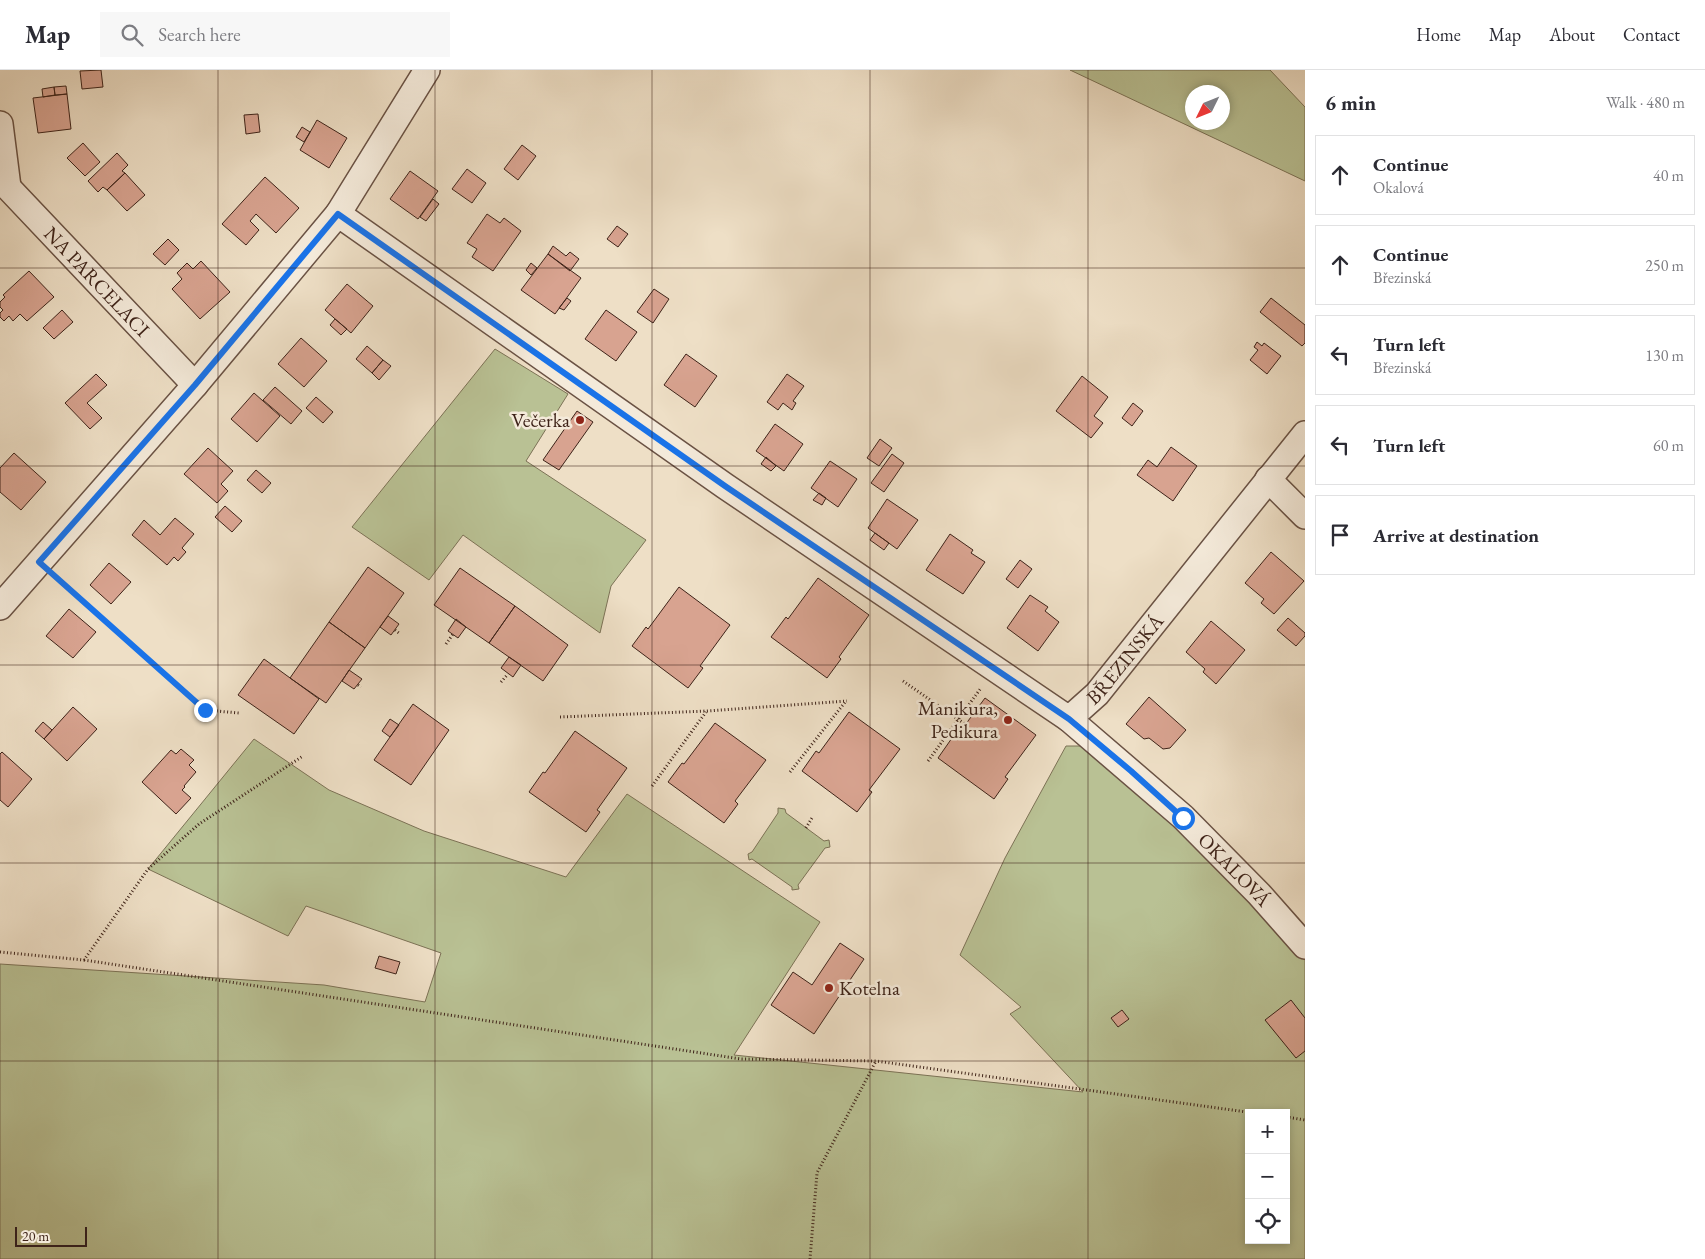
<!DOCTYPE html>
<html lang="en">
<head>
<meta charset="utf-8">
<style>
  body { margin:0; font-family:"EB Garamond",serif; background:#f7f7f7; color:#2b2b33 }
  .controls { position:absolute; right:15px; bottom:15px; display:grid; overflow:hidden; border-radius:0px; box-shadow:0 2px 8px #0003 }
  .controls button { width:45px; height:45px; display:grid; place-items:center; padding:0; border:0; border-bottom:1px solid #e1e1e2; background:#fff; color:#2b2b33; font:25px sans-serif }
  .compass { position:absolute; left:1185px; top:15px; width:45px; height:45px; border-radius:50%; background:#fff; box-shadow:0 2px 8px #0003; rotate:227deg }
  .scale { position:absolute; left:15px; bottom:12px; width:72px; box-sizing:border-box; padding-left:5px; border:2px solid #3e2319; border-top:0; font-size:14px; line-height:18px; white-space:nowrap; color:#3e2319; -webkit-text-stroke:4px #f4eada; paint-order:stroke }
  .stop { position:absolute; width:15px; height:15px; margin:-11px; border:4px solid #1a73e8; border-radius:50%; background:#fff }
  .stop.end { background:#1a73e8; border-color:#fff; box-shadow:0 1px 5px #0008 }
  .list { margin:0; padding:0; list-style:none }
  h2 { display:flex; justify-content:space-between; align-items:center; height:65px; margin:0; padding:0 20px; font-size:21px }
  h2 small { font-size:16px; font-weight:400; color:#7c7c81 }
  .list li { display:grid; grid-template-columns:32px 1fr auto; gap:15px; align-items:center; box-sizing:border-box; height:80px; margin:0 10px 10px; padding:0 10px; border:1px solid #e1e1e2; border-radius:0px }
  .list b { display:block; font-size:19px; white-space:nowrap }
  .list p { margin:0; font-size:16px; white-space:nowrap; color:#7c7c81 }
  .list em { font-size:16px; font-style:normal; color:#7c7c81 }
  .icon { flex:none; width:28px; height:28px; fill:none; stroke:currentColor; stroke-width:2; stroke-linecap:round; stroke-linejoin:round }
  .map { position:relative; flex:none; width:1305px; height:1189px; overflow:hidden }
  header { display:flex; align-items:center; gap:30px; box-sizing:border-box; height:70px; padding:0 25px; background:#fff; border-bottom:1px solid #e1e1e2 }
  header strong { font-size:24px }
  nav { display:flex; gap:28px; margin-inline-start:auto; font-size:18px }
  .search { width:350px; height:45px; background:#f7f7f7; display:flex; align-items:center; gap:12px; box-sizing:border-box; padding:0 18px; border-radius:0px; color:#7c7c81; font-size:19px }
  main { display:flex }
  aside { flex:1; background:#fff }
  .map>svg:first-child { display:block }
  .green { fill:#b9c194; stroke:#7c7256; fill-rule:evenodd }
  .building { fill:#d8a390; stroke:#3e2319 }
  .lines { fill:none; stroke-linecap:round; stroke-linejoin:round }
  .minor-casing { stroke:#6a5244; stroke-width:28 }
  .path { stroke:#3e2319; stroke-width:3; stroke-dasharray:1 2.5; stroke-linecap:butt }
  .minor { stroke:#f4eada; stroke-width:25 }
  .route { stroke:#1a73e8; stroke-width:6 }
  .grid { fill:none; stroke:#3e2319; stroke-width:1; stroke-opacity:0.55 }
  .poi-dot { fill:#8f2418; stroke:#f4eada; stroke-width:2 }
  .labels { text-anchor:middle; stroke-width:5; stroke-linejoin:round; paint-order:stroke }
  .street-label { font-size:20px; fill:#3e2319; stroke:#f4eada }
  .poi-label { font-size:20px; fill:#3e2319; stroke:#f4eada; text-anchor:end }
</style>
</head>
<body>
<header>
<strong>Map</strong>
<div class="search"><svg class="icon" aria-label="search" viewBox="0 0 24 24"><circle cx="10" cy="10" r="6"/><path d="M15 15l6 6"/></svg>Search here</div>
<nav><a>Home</a><a>Map</a><a>About</a><a>Contact</a></nav>
</header>
<main>
<div class="map">
<svg width="1305" height="1189" viewBox="0 0 1305 1189">
  <rect width="100%" height="100%" fill="#eedfc6"/>
  <filter id="stains"><feTurbulence type="fractalNoise" baseFrequency=".004" numOctaves="4"/><feColorMatrix values="0 0 0 0 .2 0 0 0 0 .09 0 0 0 0 .02 0 0 0 .5 -.17"/></filter>
  <radialGradient id="worn" r=".72"><stop offset=".6" stop-color="#630" stop-opacity="0"/><stop offset="1" stop-color="#630" stop-opacity=".3"/></radialGradient>
  <path class="green" d="M1070 0H1270L1305 37V111ZM1192 22H1222V52H1192Z
    M495 279 568 324 526 391 646 470 611 516 600 563 463 465 429 510 352 457Z
    M254 669 329 720 424 761 566 807 627 724 820 852 734 985 1083 1022 1010 944 1021 937 960 885 1005 788 1066 676H1090L1245 822 1305 885V1189H0V894L324 915 425 932 441 883 306 836 288 866 148 799ZM1249 1043H1286V1170H1249Z
    M778 738 785 739 786 743 824 771 829 770 830 777 825 778 798 815 799 819 792 820V817L752 789 749 790 748 784 752 782 778 743Z"/>
  <path class="building" d="M101 0 103 17 82 19 80 1Z
    M66 16 67 24 55 25 54 17Z
    M54 17 55 25 43 27 42 19Z
    M67 24 71 59 38 63 33 28Z
    M258 44 260 62 246 64 244 45Z
    M317 50 347 68 329 98 300 80Z
    M302 57 310 62 304 72 296 67Z
    M83 73 100 92 85 106 67 88Z
    M522 75 536 86 518 110 504 99Z
    M117 83 128 95 122 101 125 103 107 120 103 117 98 122 88 111Z
    M467 99 486 113 472 133 452 119Z
    M410 101 438 121 418 149 390 129Z
    M125 103 145 125 127 141 107 120Z
    M265 107 299 138 276 163 256 144 250 151 259 160 246 175 222 154Z
    M433 129 439 134 426 151 420 147Z
    M487 144 500 153 504 148 521 161 493 201 472 187 477 179 467 173Z
    M617 156 628 164 618 177 607 169Z
    M168 169 179 180 165 195 153 184Z
    M553 176 566 186 570 182 579 189 570 201 548 184Z
    M548 184 581 208 555 244 521 220Z
    M201 191 230 222 200 249 172 219 182 209 177 203 187 193 193 199Z
    M531 193 537 198 531 205 526 200Z
    M29 201 54 227 27 251 20 244 13 251 9 246 4 251 0 247V243L3 240 0 237V232L5 227 3 225Z
    M347 214 373 236 351 263 325 240Z
    M654 219 669 229 653 253 637 242Z
    M567 228 571 231 564 240 559 238Z
    M1271 228 1305 255V273L1302 276 1260 242Z
    M62 240 73 252 54 269 43 258Z
    M606 240 637 262 616 291 585 269Z
    M335 249 347 259 341 265 330 255Z
    M301 268 327 291 304 317 278 294Z
    M1257 272 1262 276 1264 273 1281 286 1267 304 1250 290 1258 280 1254 277Z
    M367 276 383 290 372 303 356 289Z
    M686 284 717 306 695 337 664 315Z
    M383 290 391 296 379 310 372 303Z
    M96 304 107 315 87 333 102 348 90 359 65 333Z
    M787 304 804 316 793 331 796 333 792 340 783 333 778 340 767 332Z
    M1082 306 1108 327 1094 346 1103 353 1091 368 1056 341Z
    M275 317 302 341 291 354 263 330Z
    M254 323 280 346 257 372 231 349Z
    M316 327 333 342 323 353 306 338Z
    M1133 333 1143 341 1132 356 1122 348Z
    M577 341 593 352 559 400 543 390Z
    M775 354 803 374 784 401 756 381Z
    M880 369 892 378 879 396 867 388Z
    M1171 377 1197 396 1173 431 1137 405 1148 390 1157 397Z
    M208 378 233 401 221 414 228 421 217 433 184 404Z
    M14 383 46 412 21 440 0 422V398Z
    M892 384 904 393 884 422 871 413Z
    M766 387 776 396 771 401 761 394Z
    M830 391 857 409 838 437 811 418Z
    M256 400 271 413 262 423 247 410Z
    M819 423 826 428 822 435 813 430Z
    M887 429 918 450 897 479 868 458Z
    M225 436 242 451 232 462 215 447Z
    M175 448 194 464 182 478 186 482 178 491 174 487 167 495 132 465 144 450 160 465Z
    M875 463 889 473 884 480 870 470Z
    M950 464 973 480 971 483 985 492 963 524 926 500Z
    M1271 482 1304 511 1274 544 1261 533 1264 529 1245 513Z
    M1020 490 1032 499 1018 518 1006 509Z
    M109 493 131 512 111 534 90 515Z
    M368 497 404 523 365 578 329 552Z
    M460 498 515 536 489 573 434 535Z
    M818 508 869 545 839 587 841 589 827 608 771 567 786 547 788 549Z
    M679 517 730 555 700 596 703 598 688 618 632 576 646 557 648 559Z
    M1030 525 1048 537 1045 541 1059 552 1038 581 1007 558Z
    M515 536 568 575 543 611 489 573Z
    M69 539 96 562 73 588 46 566Z
    M388 546 399 554 391 565 380 557Z
    M1288 548 1305 563V566L1296 576 1277 560Z
    M456 549 466 557 458 568 448 561Z
    M1211 551 1245 580 1216 614 1203 602 1205 599 1186 582Z
    M329 552 365 578 326 633 290 608Z
    M509 587 521 595 513 607 501 598Z
    M264 589 319 629 294 664 238 625Z
    M349 600 362 609 354 619 342 611Z
    M1149 627 1186 660 1170 678 1163 679 1149 668 1144 669 1126 654Z
    M985 628 1036 665 1005 707 1008 709 994 729 938 688 952 668 954 670Z
    M413 634 449 660 411 715 374 690Z
    M73 637 97 659 67 691 44 669Z
    M849 642 900 679 869 720 872 722 857 742 802 701 816 681 819 683Z
    M390 649 399 655 390 667 382 661Z
    M43 652 52 660 44 669 35 661Z
    M715 653 766 690 735 731 738 734 724 753 668 712 682 693 684 694Z
    M575 661 627 698 597 740 600 742 586 762 529 722 543 702 545 703Z
    M181 679 194 690 189 695 196 702 184 716 185 717 182 720 191 728 176 744 142 712 171 680 176 684Z
    M2 682 32 709 8 737 0 730V684Z
    M840 873 864 889 814 964 771 935 793 902 812 915Z
    M379 886 400 892 396 904 375 898Z
    M1291 930 1305 948V981L1296 988 1265 950Z
    M1122 940 1129 949 1118 957 1111 948Z"/>
  <g class="lines">
    <g class="minor-casing">
      <g id="minor">
        <path d="M0 54 8 117"/>
        <path id="s1" d="M0 109 195 315"/>
        <path d="M338 144 427 0"/>
        <path d="M1268 409 1305 446"/>
        <path id="s2" d="M0 537 195 315 338 144 725 416 1069 649 1097 624 1305 364"/>
        <path id="s3" d="M1069 649 1183 747 1259 824 1305 876"/>
      </g>
    </g>
    <path class="path" d="M57 508 205 640 239 643
      M395 560 399 563
      M446 574 453 564
      M903 611 965 654
      M501 612 508 604
      M358 615 361 617
      M560 647 707 641 847 631
      M928 691 981 618
      M790 702 846 631
      M652 716 706 642
      M806 758 812 748
      M0 882 84 890 148 799 199 754 303 686
      M84 890 741 989 876 991 1254 1043
      M1286 1047 1305 1050
      M810 1189 817 1103 876 991"/>
    <use href="#minor" class="minor"/>
  </g>
  <g class="lines">
    <path class="route" d="M205 640 39 492 195 315 338 144 725 416 1069 649 1131 701 1183 748"/>
  </g>
  <path class="grid" d="M218 0V1189M435 0V1189M652 0V1189M870 0V1189M1088 0V1189M0 198H1305M0 396H1305M0 595H1305M0 793H1305M0 991H1305"/>
  <g class="poi-dot">
    <circle cx="580" cy="350" r="5"/>
    <circle cx="1008" cy="650" r="5"/>
    <circle cx="829" cy="918" r="5"/>
  </g>
  <g class="labels">
    <g class="street-label">
      <text dy="7" stroke="none"><textPath href="#s1" startOffset="141">NA PARCELACI</textPath></text>
      <text dy="7" stroke="none"><textPath href="#s2" startOffset="1489">BŘEZINSKÁ</textPath></text>
      <text dy="7" stroke="none"><textPath href="#s3" startOffset="224">OKALOVÁ</textPath></text>
    </g>
    <g class="poi-label">
      <text x="570" y="357">Večerka</text>
      <text x="998" y="645">Manikura,<tspan x="998" dy="23">Pedikura</tspan></text>
      <text x="839" y="925" text-anchor="start">Kotelna</text>
    </g>
  </g>
  <rect width="100%" height="100%" filter="url(#stains)"/>
  <rect width="100%" height="100%" fill="url(#worn)"/>
</svg>
<div class="controls">
<button>+</button>
<button>−</button>
<button><svg class="icon" aria-label="locate" viewBox="0 0 24 24"><circle cx="12" cy="12" r="6"/><path d="M12 2v4M12 18v4M2 12h4M18 12h4"/></svg></button>
</div>
<svg class="compass" viewBox="-18 -18 36 36"><path d="M0-13l5 13h-10z" fill="#e53935"/><path d="M0 13l5-13h-10z" fill="#7c7c81"/></svg>
<div class="scale">20 m</div>
<div class="stop" style="left:1183px;top:748px"></div>
<div class="stop end" style="left:205px;top:640px"></div>
</div>
<aside>
<h2>6 min<small>Walk · 480 m</small></h2>
<ul class="list">
<li><svg class="icon" aria-label="ahead" viewBox="0 0 24 24"><path d="M12 20V5M6 11l6-6 6 6"/></svg><div><b>Continue</b><p>Okalová</p></div><em>40 m</em></li>
<li><svg class="icon" aria-label="ahead" viewBox="0 0 24 24"><path d="M12 20V5M6 11l6-6 6 6"/></svg><div><b>Continue</b><p>Březinská</p></div><em>250 m</em></li>
<li><svg class="icon" aria-label="left" viewBox="0 0 24 24"><path d="M17 20v-9H6M10 6l-5 5 5 5"/></svg><div><b>Turn left</b><p>Březinská</p></div><em>130 m</em></li>
<li><svg class="icon" aria-label="left" viewBox="0 0 24 24"><path d="M17 20v-9H6M10 6l-5 5 5 5"/></svg><div><b>Turn left</b></div><em>60 m</em></li>
<li><svg class="icon" aria-label="arrive" viewBox="0 0 24 24"><path d="M6 21V4h12l-3 4 3 4H6"/></svg><div><b>Arrive at destination</b></div></li>
</ul>
</aside>
</main>
</body>
</html>
